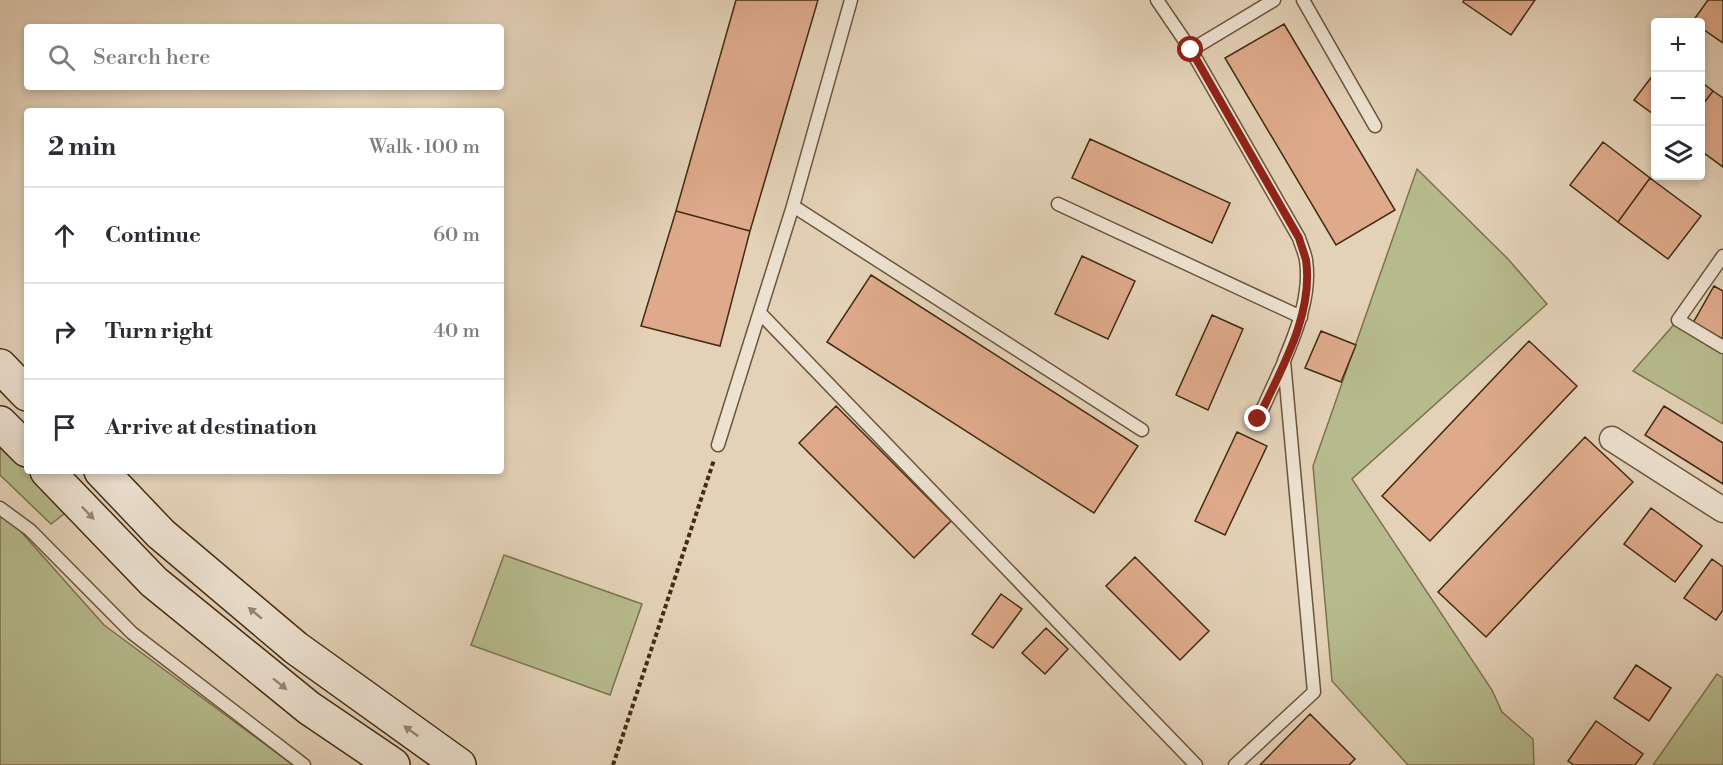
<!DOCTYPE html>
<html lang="en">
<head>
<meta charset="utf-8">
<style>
  body { margin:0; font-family:"Libre Bodoni",serif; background:#f7f7f7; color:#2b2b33 }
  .controls { position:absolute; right:18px; top:18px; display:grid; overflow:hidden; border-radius:6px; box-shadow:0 3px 9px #0003 }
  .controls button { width:54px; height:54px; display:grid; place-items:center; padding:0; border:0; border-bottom:2px solid #e1e1e2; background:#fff; color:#2b2b33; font:30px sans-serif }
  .stop { position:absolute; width:18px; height:18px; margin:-14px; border:4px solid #8f2418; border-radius:50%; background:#fff }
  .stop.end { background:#8f2418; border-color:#fff; box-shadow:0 2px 6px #0008 }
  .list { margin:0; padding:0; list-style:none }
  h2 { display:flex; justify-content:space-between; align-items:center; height:78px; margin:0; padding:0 24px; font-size:26px }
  h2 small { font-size:20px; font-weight:400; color:#7c7c81 }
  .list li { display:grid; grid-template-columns:39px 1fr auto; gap:18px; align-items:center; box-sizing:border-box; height:96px; padding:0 24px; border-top:2px solid #e1e1e2 }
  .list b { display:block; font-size:22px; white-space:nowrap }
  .list em { font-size:20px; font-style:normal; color:#7c7c81 }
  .icon { flex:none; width:33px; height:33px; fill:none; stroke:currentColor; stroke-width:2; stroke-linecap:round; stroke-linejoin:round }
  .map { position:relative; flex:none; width:1723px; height:765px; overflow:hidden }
  .search { position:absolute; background:#fff; box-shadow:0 3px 9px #0003; left:24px; top:24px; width:480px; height:66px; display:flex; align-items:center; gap:15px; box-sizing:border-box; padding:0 21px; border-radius:6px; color:#7c7c81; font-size:22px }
  .panel { position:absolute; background:#fff; box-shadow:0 3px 9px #0003; left:24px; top:108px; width:480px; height:366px; border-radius:6px }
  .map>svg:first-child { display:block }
  .green { fill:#b6bb8d; stroke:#7c7350; stroke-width:1.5 }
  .building { fill:#deaa8b; stroke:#432b12; stroke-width:1.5 }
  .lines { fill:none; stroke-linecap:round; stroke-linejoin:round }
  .lane-casing { stroke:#6b553c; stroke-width:15 }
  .street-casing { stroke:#6b553c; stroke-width:27 }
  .secondary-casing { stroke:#432b12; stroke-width:36 }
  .path { stroke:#432b12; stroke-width:4; stroke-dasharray:4.5 3; stroke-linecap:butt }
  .lane { stroke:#ede2d1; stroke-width:12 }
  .street { stroke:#ede2d1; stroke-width:24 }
  .secondary { stroke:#ede2d1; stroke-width:33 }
  .oneway { fill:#988672 }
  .route { stroke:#8f2418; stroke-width:8 }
</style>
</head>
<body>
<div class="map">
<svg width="1723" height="765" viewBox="0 0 1723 765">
  <rect width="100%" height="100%" fill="#e4d2b8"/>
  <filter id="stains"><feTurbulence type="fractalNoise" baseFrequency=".00333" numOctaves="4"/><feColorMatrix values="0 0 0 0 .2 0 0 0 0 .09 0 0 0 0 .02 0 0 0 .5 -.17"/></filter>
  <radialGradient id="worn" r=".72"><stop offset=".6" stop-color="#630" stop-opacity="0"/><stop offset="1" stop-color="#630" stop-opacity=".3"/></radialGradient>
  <path class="green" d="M1417 169 1508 259 1547 304 1352 479 1492 690 1502 712 1533 739 1534 765H1408L1332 681 1313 466Z
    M1678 320 1723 347V424L1633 371Z
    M0 423 27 450V471H47L78 503 51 524 0 475Z
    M0 508 104 625 293 765H0Z
    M504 555 642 604 610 695 471 645Z
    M1717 674 1723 678V765H1653Z"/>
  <path class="building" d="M736 0H818L750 231 676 211Z
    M1464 0H1535L1511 35 1463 2Z
    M1708 0H1723V43L1700 27V22L1693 21Z
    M1284 24 1395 210 1336 245 1225 58Z
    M1656 71V116L1634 100Z
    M1700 81 1713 91 1700 108Z
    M1713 91 1723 98V167L1700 150V108Z
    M1090 139 1230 203 1212 243 1072 178Z
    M1603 142 1650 178 1618 222 1570 185Z
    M1650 178 1701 216 1668 259 1618 222Z
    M676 211 750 231 720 346 641 326Z
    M1082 256 1135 281 1108 339 1055 314Z
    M871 275 1138 446 1094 513 827 342Z
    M1714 286 1723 291V339L1693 323Z
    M1212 315 1243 329 1208 410 1176 395Z
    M1321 331 1356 345 1341 382 1305 368Z
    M1529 341 1577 386 1430 541 1382 496Z
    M836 406 951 521 914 558 799 443Z
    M1664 406 1723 443V484L1645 435Z
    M1237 432 1267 446 1225 535 1195 521Z
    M1585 437 1633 482 1486 637 1438 592Z
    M1651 508 1702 546 1675 582 1624 544Z
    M1135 557 1209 631 1180 660 1106 586Z
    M1712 559 1723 567V610L1716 620 1684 598Z
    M1001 594 1022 609 993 648 972 634Z
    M1046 628 1068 649 1045 674 1022 653Z
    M1636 665 1671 688 1649 721 1614 698Z
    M1310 714 1355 759 1349 765H1260Z
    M1596 721 1643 754 1635 765H1574L1568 761Z"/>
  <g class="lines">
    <g class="lane-casing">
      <path id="lane" d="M1157 0 1191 50 1299 238C1301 245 1305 253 1306 260 1311 295 1297 330 1284 361L1314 692 1235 765
        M1303 0 1375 126
        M1191 50 1274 0
        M1058 204 1301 317
        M793 206 1142 430
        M1723 256 1678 320 1723 347
        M760 313 1196 765
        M1258 419 1284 362
        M718 445 793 206 851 0
        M0 508 30 530 132 633 304 765"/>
    </g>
    <g class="street-casing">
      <path id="street" d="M1612 439 1723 510"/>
    </g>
    <g class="secondary-casing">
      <path id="secondary" d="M0 366 27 394
        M0 423 27 450
        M47 471 154 582 309 708 393 765
        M101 471 161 534 296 648 459 765"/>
    </g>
    <path class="path" d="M613 765 714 460"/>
    <use href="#lane" class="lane"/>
    <use href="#street" class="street"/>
    <use href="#secondary" class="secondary"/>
  </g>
  <defs><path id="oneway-solid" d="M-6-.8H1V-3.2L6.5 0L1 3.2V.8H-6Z" transform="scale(1.5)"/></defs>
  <g class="oneway">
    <use href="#oneway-solid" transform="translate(88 513) rotate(46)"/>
    <use href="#oneway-solid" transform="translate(255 613) rotate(-140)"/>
    <use href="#oneway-solid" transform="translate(280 684) rotate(39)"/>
    <use href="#oneway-solid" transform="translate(411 731) rotate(-144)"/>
  </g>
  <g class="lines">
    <path class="route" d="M1191 50 1299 238C1301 245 1304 253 1306 260 1314 315 1280 371 1258 419"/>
  </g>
  <rect width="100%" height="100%" filter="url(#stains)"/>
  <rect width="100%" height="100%" fill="url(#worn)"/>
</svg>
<div class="controls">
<button>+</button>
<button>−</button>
<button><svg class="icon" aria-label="layers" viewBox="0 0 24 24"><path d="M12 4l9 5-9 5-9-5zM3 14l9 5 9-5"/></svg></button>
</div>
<div class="stop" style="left:1191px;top:50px"></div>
<div class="stop end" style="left:1258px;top:419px"></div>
<div class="search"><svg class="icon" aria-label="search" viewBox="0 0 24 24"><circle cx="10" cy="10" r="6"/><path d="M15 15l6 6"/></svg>Search here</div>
<section class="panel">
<h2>2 min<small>Walk · 100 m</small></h2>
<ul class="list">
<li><svg class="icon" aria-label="ahead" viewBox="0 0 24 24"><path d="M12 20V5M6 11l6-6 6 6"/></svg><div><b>Continue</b></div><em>60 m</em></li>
<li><svg class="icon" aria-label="right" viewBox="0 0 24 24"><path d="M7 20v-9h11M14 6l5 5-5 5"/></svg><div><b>Turn right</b></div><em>40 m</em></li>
<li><svg class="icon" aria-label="arrive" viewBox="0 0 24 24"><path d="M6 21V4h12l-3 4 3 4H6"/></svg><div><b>Arrive at destination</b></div></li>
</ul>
</section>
</div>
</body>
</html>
